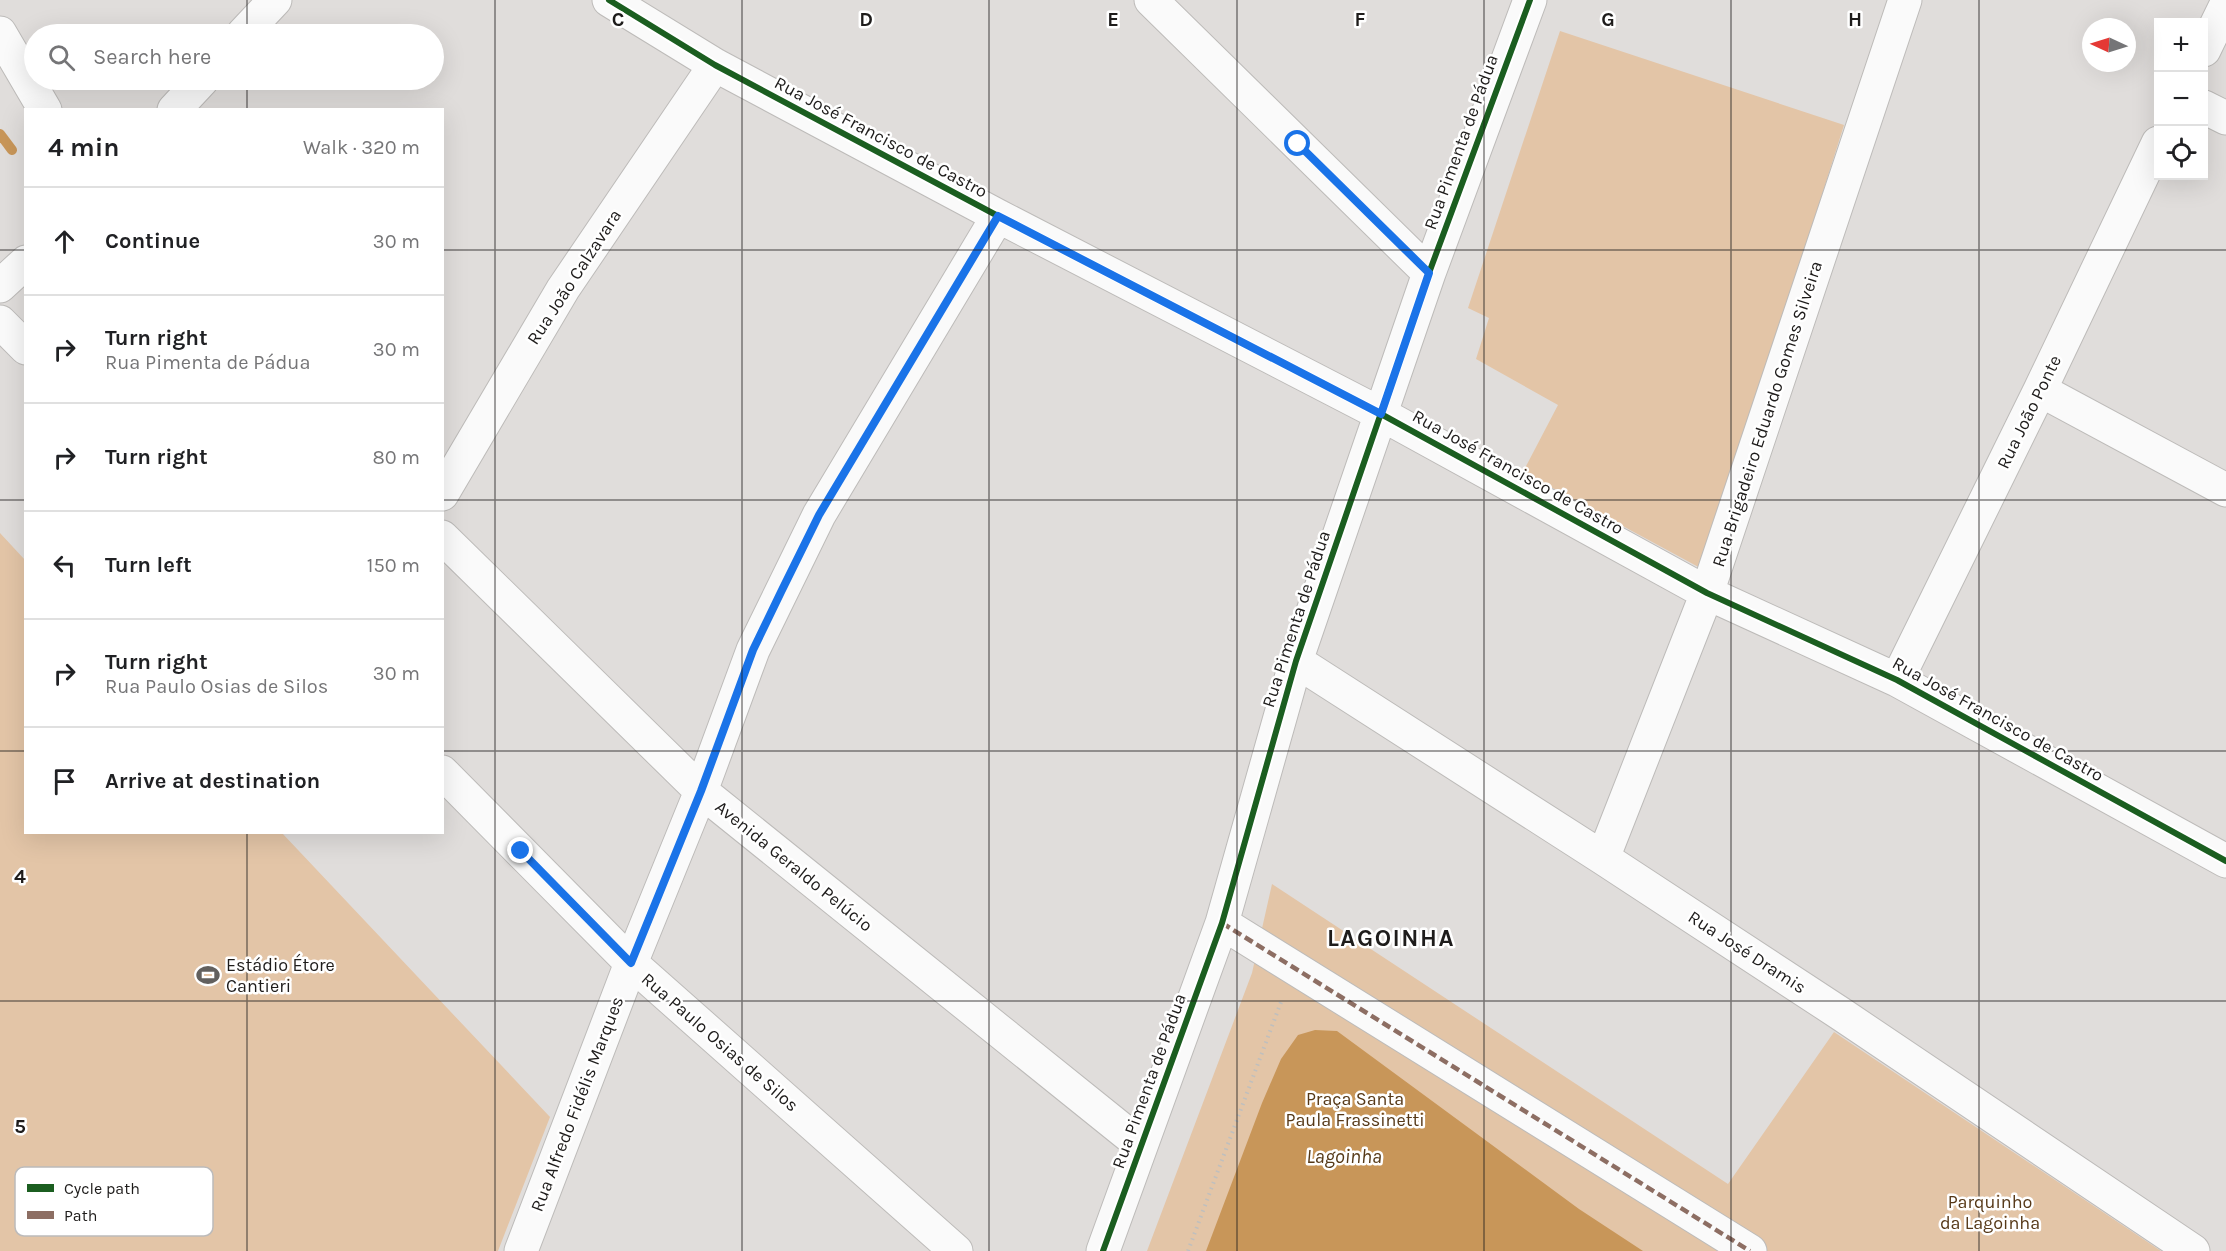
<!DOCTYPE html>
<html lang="en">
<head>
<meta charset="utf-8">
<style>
  body { margin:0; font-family:Karla,sans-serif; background:#f6f6f6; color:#202124 }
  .controls { position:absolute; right:18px; top:18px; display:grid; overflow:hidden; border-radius:0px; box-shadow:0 6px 24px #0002 }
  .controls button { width:54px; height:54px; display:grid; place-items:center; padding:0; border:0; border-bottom:2px solid #e0e0e0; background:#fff; color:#202124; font:30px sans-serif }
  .compass { position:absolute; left:2082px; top:18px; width:54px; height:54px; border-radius:50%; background:#fff; box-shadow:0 6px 24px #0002; rotate:274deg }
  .stop { position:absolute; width:18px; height:18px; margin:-14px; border:4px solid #1a73e8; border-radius:50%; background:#fff }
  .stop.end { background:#1a73e8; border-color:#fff; box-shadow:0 2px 6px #0008 }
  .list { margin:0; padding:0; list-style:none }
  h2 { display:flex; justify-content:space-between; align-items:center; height:78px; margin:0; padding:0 24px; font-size:26px }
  h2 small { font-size:20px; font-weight:400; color:#757577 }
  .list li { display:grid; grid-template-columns:39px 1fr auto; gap:18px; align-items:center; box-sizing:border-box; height:108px; padding:0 24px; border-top:2px solid #e0e0e0 }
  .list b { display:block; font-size:22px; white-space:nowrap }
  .list p { margin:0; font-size:20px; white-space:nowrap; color:#757577 }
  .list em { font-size:20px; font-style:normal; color:#757577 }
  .icon { flex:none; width:33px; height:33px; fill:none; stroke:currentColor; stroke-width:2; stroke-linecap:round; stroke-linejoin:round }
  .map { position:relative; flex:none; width:2226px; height:1251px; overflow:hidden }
  .search { position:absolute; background:#fff; box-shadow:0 6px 24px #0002; left:24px; top:24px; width:420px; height:66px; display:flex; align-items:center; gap:15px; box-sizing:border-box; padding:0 21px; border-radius:33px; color:#757577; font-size:22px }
  .panel { position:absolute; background:#fff; box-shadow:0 6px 24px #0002; left:24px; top:108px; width:420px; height:726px; border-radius:0px }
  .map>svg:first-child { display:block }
  .green { fill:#e3c5a7 }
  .water { fill:#c89659 }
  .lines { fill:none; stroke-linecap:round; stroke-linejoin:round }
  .stream { stroke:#c89659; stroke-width:10 }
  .minor-casing { stroke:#bdbbb9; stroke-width:35 }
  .path { stroke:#bfbfbe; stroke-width:4; stroke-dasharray:1.5 4.5; stroke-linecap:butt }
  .minor { stroke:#fafafa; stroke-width:33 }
  .quiet { stroke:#8d6e63; stroke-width:4.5; stroke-dasharray:9 4.5; stroke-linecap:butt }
  .cycleway-casing { stroke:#fff; stroke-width:10 }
  .cycleway { stroke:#1b5e20; stroke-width:6 }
  .route { stroke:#1a73e8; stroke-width:8 }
  .grid { fill:none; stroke:#1e1c1b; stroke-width:1.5; stroke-opacity:0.55 }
  .labels { text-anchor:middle; stroke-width:5; stroke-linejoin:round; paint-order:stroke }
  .street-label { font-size:18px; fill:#1e1c1b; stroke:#fff }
  .poi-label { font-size:18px; fill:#1e1c1b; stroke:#fff; text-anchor:start }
  .park-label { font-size:18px; fill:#563817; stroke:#fff }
  .water-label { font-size:20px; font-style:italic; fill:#553816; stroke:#fff }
  .district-label { font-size:24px; font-weight:bold; letter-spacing:1.5px; fill:#1e1c1b; stroke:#fff }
  .key { fill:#fff; stroke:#bcbbbb; stroke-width:1.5 }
  .key-label { font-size:16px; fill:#1e1c1b }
  .grid-label { font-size:20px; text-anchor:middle; font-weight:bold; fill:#1e1c1b; stroke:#fff; stroke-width:5; stroke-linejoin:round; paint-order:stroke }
</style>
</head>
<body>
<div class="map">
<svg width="2226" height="1251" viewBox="0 0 2226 1251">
  <rect width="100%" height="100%" fill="#e0dddb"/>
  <path class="green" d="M1560 31 1844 125 1704 570 1523 472 1558 405 1476 359 1489 318 1468 308Z
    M0 533 25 560 26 832 282 833 550 1117 498 1251H0Z
    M1272 884 1728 1184 1834 1032 2161 1251H1147L1252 973Z"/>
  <path class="water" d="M1315 1030 1337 1031 1579 1209 1643 1251H1206L1262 1103 1281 1059 1298 1035Z"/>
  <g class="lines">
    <path class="stream" d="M0 134 12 150"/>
    <g class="minor-casing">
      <path id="minor" d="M609 0 715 65 998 216 1381 414 1707 593 1897 680 2226 861
        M1151 0 1429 273
        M0 33 45 110
        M243 34 275 0
        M2204 50 2226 5
        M2204 107 2226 118
        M174 110 202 80
        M0 286 26 262
        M0 322 26 348
        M2040 390 2226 490
        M442 494 563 289 715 65
        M442 537 701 791 1141 1145
        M1296 661 1603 858 1841 1014 2193 1251
        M1897 680 2040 390 2158 143
        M442 772 631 963 956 1251
        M1603 858 1707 593 1905 0
        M1222 923 1750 1251
        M521 1251 631 963 701 791 753 650 819 515 998 216
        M1103 1251 1222 923 1296 661 1429 273 1530 0"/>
    </g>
    <path class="path" d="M1188 1251 1281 1002"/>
    <use href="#minor" class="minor"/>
    <path class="quiet" d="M1222 923 1750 1251"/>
    <g class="cycleway-casing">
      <path id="cycleway" d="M609 0 715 65 998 216 1381 414 1707 593 1897 680 2226 861
        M1103 1251 1222 923 1296 661 1429 273 1530 0"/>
    </g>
    <use href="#cycleway" class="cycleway"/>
  </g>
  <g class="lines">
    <path class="route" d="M521 851 631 963 701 791 753 650 781 592 819 515 998 216 1381 414 1429 273 1298 144"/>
  </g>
  <path class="grid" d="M247 0V34M495 0V1251M742 0V1251M989 0V1251M1237 0V1251M1484 0V1251M1731 0V1251M1979 0V1251M247 80V110M0 250H26M442 250H2226M0 500H26M442 500H2226M0 751H26M442 751H2226M247 832V1251M0 1001H2226"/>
  <defs>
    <g id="stadium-bare" transform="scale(1.8)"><path d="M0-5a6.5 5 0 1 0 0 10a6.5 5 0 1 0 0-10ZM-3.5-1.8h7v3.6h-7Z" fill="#62605e" stroke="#fff" stroke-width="2.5" paint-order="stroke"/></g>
  </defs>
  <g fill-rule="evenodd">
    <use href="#stadium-bare" x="208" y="975"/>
  </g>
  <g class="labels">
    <g class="street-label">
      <text transform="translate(881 137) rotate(28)" y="6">Rua José Francisco de Castro</text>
      <text transform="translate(1461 142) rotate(-70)" y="6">Rua Pimenta de Pádua</text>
      <text transform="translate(574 277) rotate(-57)" y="6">Rua João Calzavara</text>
      <text transform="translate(2029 412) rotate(-64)" y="6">Rua João Ponte</text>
      <text transform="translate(1767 414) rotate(-72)" y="6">Rua Brigadeiro Eduardo Gomes Silveira</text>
      <text transform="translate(1518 472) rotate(29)" y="6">Rua José Francisco de Castro</text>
      <text transform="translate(1296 619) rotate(-72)" y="6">Rua Pimenta de Pádua</text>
      <text transform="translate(1998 719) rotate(29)" y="6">Rua José Francisco de Castro</text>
      <text transform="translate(794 866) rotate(39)" y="6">Avenida Geraldo Pelúcio</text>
      <text transform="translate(1747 952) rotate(33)" y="6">Rua José Dramis</text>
      <text transform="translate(720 1042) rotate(41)" y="6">Rua Paulo Osias de Silos</text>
      <text transform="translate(1149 1081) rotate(-70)" y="6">Rua Pimenta de Pádua</text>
      <text transform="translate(577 1104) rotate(-69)" y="6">Rua Alfredo Fidélis Marques</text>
    </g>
    <g class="poi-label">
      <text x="226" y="971">Estádio Étore<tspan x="226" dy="21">Cantieri</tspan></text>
    </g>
    <g class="park-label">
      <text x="1355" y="1105">Praça Santa<tspan x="1355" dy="21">Paula Frassinetti</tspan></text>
      <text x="1990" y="1208">Parquinho<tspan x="1990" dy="21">da Lagoinha</tspan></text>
    </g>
    <g class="water-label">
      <text x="1344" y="1163">Lagoinha</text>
    </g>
    <g class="district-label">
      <text x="1391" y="946">LAGOINHA</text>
    </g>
  </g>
  <rect x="15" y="1167" width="198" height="69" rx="9" class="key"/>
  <rect x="27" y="1184" width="27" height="8" fill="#1b5e20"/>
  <rect x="27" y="1211" width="27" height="8" fill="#8d6e63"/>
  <g class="key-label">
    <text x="64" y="1194">Cycle path</text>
    <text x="64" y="1221">Path</text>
  </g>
  <g class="grid-label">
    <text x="618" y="26">C</text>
    <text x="866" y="26">D</text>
    <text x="1113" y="26">E</text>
    <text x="1360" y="26">F</text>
    <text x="1608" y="26">G</text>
    <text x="1855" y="26">H</text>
    <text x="20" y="883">4</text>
    <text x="20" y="1133">5</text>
  </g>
</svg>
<div class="controls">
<button>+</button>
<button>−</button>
<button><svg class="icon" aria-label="locate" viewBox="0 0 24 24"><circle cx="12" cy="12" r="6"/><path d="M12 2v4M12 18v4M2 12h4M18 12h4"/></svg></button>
</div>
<svg class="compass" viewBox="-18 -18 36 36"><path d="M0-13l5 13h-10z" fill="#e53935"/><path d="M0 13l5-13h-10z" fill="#757577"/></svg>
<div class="stop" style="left:1298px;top:144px"></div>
<div class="stop end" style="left:521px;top:851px"></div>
<div class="search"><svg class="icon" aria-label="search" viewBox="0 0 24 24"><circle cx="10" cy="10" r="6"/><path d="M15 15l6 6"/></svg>Search here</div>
<section class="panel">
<h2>4 min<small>Walk · 320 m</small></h2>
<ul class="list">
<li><svg class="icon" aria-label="ahead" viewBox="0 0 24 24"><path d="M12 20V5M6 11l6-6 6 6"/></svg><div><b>Continue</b></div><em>30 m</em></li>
<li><svg class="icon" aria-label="right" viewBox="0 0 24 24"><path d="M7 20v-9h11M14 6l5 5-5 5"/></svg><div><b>Turn right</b><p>Rua Pimenta de Pádua</p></div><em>30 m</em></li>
<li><svg class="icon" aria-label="right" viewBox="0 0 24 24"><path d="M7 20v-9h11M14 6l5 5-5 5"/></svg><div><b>Turn right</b></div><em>80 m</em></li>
<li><svg class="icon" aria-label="left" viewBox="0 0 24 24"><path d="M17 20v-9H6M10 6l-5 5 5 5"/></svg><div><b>Turn left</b></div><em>150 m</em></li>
<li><svg class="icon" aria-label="right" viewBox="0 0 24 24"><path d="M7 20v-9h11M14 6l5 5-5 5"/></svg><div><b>Turn right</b><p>Rua Paulo Osias de Silos</p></div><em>30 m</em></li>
<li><svg class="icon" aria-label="arrive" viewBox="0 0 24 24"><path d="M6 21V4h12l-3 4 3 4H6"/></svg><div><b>Arrive at destination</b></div></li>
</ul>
</section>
</div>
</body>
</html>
